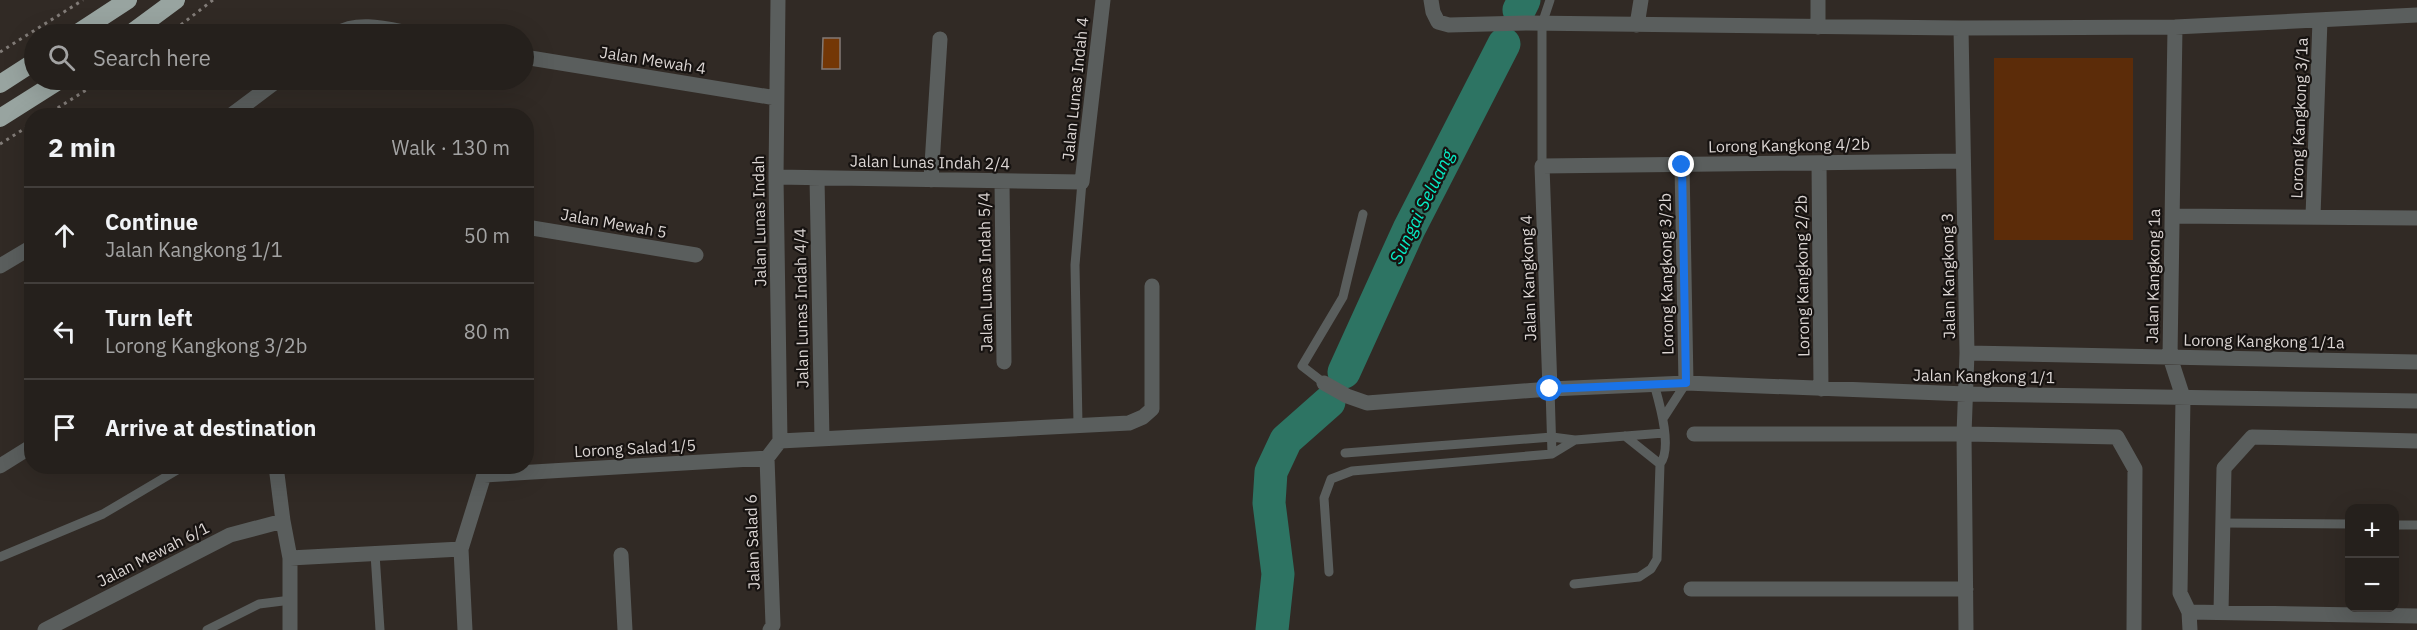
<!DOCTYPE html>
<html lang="en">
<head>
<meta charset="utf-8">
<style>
  body { margin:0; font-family:"IBM Plex Sans",sans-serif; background:#2d2825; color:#f1f3f6 }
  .controls { position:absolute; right:18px; bottom:18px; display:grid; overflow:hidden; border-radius:12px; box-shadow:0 6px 24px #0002 }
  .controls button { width:54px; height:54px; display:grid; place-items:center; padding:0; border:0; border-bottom:2px solid #423e3b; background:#25201c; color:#f1f3f6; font:30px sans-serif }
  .stop { position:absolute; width:18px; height:18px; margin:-14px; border:4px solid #1a73e8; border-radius:50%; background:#fff }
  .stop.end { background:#1a73e8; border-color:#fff; box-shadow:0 2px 6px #0008 }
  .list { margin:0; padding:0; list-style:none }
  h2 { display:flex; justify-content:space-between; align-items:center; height:78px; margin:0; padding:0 24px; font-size:26px }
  h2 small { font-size:20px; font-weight:400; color:#a3a3a3 }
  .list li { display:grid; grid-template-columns:39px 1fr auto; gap:18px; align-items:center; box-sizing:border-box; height:96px; padding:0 24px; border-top:2px solid #423e3b }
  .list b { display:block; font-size:22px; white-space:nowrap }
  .list p { margin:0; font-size:20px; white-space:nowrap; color:#a3a3a3 }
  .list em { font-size:20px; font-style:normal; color:#a3a3a3 }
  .icon { flex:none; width:33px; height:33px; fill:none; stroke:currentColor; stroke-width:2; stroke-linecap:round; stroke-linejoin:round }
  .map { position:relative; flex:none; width:2417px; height:630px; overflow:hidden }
  .search { position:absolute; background:#25201c; box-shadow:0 6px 24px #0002; left:24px; top:24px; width:510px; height:66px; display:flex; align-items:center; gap:15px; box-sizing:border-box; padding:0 21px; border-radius:33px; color:#a3a3a3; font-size:22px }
  .panel { position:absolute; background:#25201c; box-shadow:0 6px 24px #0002; left:24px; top:108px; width:510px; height:366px; border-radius:24px }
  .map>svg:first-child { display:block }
  .green { fill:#5c2c09 }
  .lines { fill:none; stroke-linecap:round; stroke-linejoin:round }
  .river { stroke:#2d7463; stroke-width:33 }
  .building { fill:#743706; stroke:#837a75; stroke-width:1.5 }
  .path { stroke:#827c78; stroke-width:3; stroke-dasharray:3 4.5; stroke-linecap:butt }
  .lane { stroke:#5a5e5d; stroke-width:9 }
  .street { stroke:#5a5e5d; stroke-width:15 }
  .highway { stroke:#98a4a0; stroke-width:18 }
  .route { stroke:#1a73e8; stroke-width:8 }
  .labels { text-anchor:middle; stroke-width:4.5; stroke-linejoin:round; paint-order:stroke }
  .street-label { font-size:16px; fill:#dbd5d3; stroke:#171311 }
  .water-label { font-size:18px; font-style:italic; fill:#06eac4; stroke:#171311 }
</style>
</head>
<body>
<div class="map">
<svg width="2417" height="630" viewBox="0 0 2417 630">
  <rect width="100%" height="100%" fill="#312a25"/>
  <path class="green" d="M1994 58H2133V240H1994Z"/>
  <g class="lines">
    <path class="river" d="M1519 10 1524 0
      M1344 372 1409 229 1504 44
      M1272 630 1278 574 1269 503 1271 472 1286 440 1329 402"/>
  </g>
  <path class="building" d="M823 38H840V69H822Z"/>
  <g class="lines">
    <path class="path" d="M169 34 213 0
      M0 52 83 0
      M45 116 102 80
      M0 144 32 124"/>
    <path class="lane" d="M1542 166V24L1550 0
      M1324 383 1302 366 1343 297 1363 214
      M1550 389 1552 454
      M1664 417 1686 383
      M1078 425 1075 265 1082 182
      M1625 436 1660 464
      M1345 453 1552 437 1575 440 1664 433
      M2223 523 2350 524
      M2394 525H2417
      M375 554 380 630
      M0 557 103 514 184 466
      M1329 572 1324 498 1331 479 1352 471 1552 454 1575 440
      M1574 584 1639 577 1651 569 1657 559 1660 464C1673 448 1659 402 1654 384
      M207 630 259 604 291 600"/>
    <path class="street" d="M778 0 776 177 780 441
      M1431 0 1433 12 1438 22 1449 25 1527 23 1961 28 2175 27 2417 15
      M1637 25 1641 0
      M1818 27V0
      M2175 27 2170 357 2183 397 2180 593 2189 612 2190 630
      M1961 28 1967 353 1964 434 1966 630
      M337 34C358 20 391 30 414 34
      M524 57 776 98
      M230 116 278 80
      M1819 163 1821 389
      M1682 165 1686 383
      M776 177 1082 182 1103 0
      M817 178 822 439
      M931 180 940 39
      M1002 181 1004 362
      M2172 216 2417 218
      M2313 216 2320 20
      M526 227 696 255
      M0 266 32 247
      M1967 353 2417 362
      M1324 383 1347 396 1367 403 1550 389 1686 383 1966 394 2417 401
      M1550 389 1542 166 1963 161
      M1694 434H1964L2117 437 2135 469 2134 630
      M780 441 1129 423 1143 417 1152 409V286
      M767 458 773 625 770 630
      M0 466 32 446
      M276 466 283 521 290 558V630
      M484 475 767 458 780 441
      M621 555 625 630
      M290 558 461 549
      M1691 589H1966
      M2189 612 2417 616
      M2221 612 2224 468 2252 437 2417 441
      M45 630 230 535 283 521
      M465 630 461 549 484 475V466"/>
    <path class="highway" d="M76 34 128 0
      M130 34 176 0
      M0 84 34 62
      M0 118 60 80"/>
  </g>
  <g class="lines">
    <path class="route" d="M1550 389 1686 383 1682 165"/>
  </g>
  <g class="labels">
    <g class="street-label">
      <text transform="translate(653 60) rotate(9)" y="6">Jalan Mewah 4</text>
      <text transform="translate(1075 89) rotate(-84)" y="6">Jalan Lunas Indah 4</text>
      <text transform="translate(2299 118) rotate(-88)" y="6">Lorong Kangkong 3/1a</text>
      <text transform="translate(1789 145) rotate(-1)" y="6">Lorong Kangkong 4/2b</text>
      <text transform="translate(930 162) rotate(1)" y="6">Jalan Lunas Indah 2/4</text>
      <text transform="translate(759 221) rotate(-91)" y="6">Jalan Lunas Indah</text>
      <text transform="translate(614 223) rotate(10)" y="6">Jalan Mewah 5</text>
      <text transform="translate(985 272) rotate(-91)" y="6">Jalan Lunas Indah 5/4</text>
      <text transform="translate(1666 274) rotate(-91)" y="6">Lorong Kangkong 3/2b</text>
      <text transform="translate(1802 276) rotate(-91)" y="6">Lorong Kangkong 2/2b</text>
      <text transform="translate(1948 276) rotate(-91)" y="6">Jalan Kangkong 3</text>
      <text transform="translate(2153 276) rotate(-89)" y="6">Jalan Kangkong 1a</text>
      <text transform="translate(1528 278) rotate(-92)" y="6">Jalan Kangkong 4</text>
      <text transform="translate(801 308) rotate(-91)" y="6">Jalan Lunas Indah 4/4</text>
      <text transform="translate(2264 341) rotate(1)" y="6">Lorong Kangkong 1/1a</text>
      <text transform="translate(1984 376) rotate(1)" y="6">Jalan Kangkong 1/1</text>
      <text transform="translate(635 448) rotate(-3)" y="6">Lorong Salad 1/5</text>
      <text transform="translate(752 542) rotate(-92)" y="6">Jalan Salad 6</text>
      <text transform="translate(153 554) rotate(-27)" y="6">Jalan Mewah 6/1</text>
    </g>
    <g class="water-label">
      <text transform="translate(1422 207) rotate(-64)" y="6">Sungai Seluang</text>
    </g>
  </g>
</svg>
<div class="controls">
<button>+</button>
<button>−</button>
</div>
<div class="stop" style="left:1550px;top:389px"></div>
<div class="stop end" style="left:1682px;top:165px"></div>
<div class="search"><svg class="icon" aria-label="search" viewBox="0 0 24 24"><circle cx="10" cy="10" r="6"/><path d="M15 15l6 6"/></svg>Search here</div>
<section class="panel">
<h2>2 min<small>Walk · 130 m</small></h2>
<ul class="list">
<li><svg class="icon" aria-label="ahead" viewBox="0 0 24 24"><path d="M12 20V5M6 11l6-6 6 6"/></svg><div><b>Continue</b><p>Jalan Kangkong 1/1</p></div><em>50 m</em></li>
<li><svg class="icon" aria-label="left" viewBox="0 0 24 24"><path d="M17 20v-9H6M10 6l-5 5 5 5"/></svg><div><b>Turn left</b><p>Lorong Kangkong 3/2b</p></div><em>80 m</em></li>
<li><svg class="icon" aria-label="arrive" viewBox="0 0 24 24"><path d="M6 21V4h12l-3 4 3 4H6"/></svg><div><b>Arrive at destination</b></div></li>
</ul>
</section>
</div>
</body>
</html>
